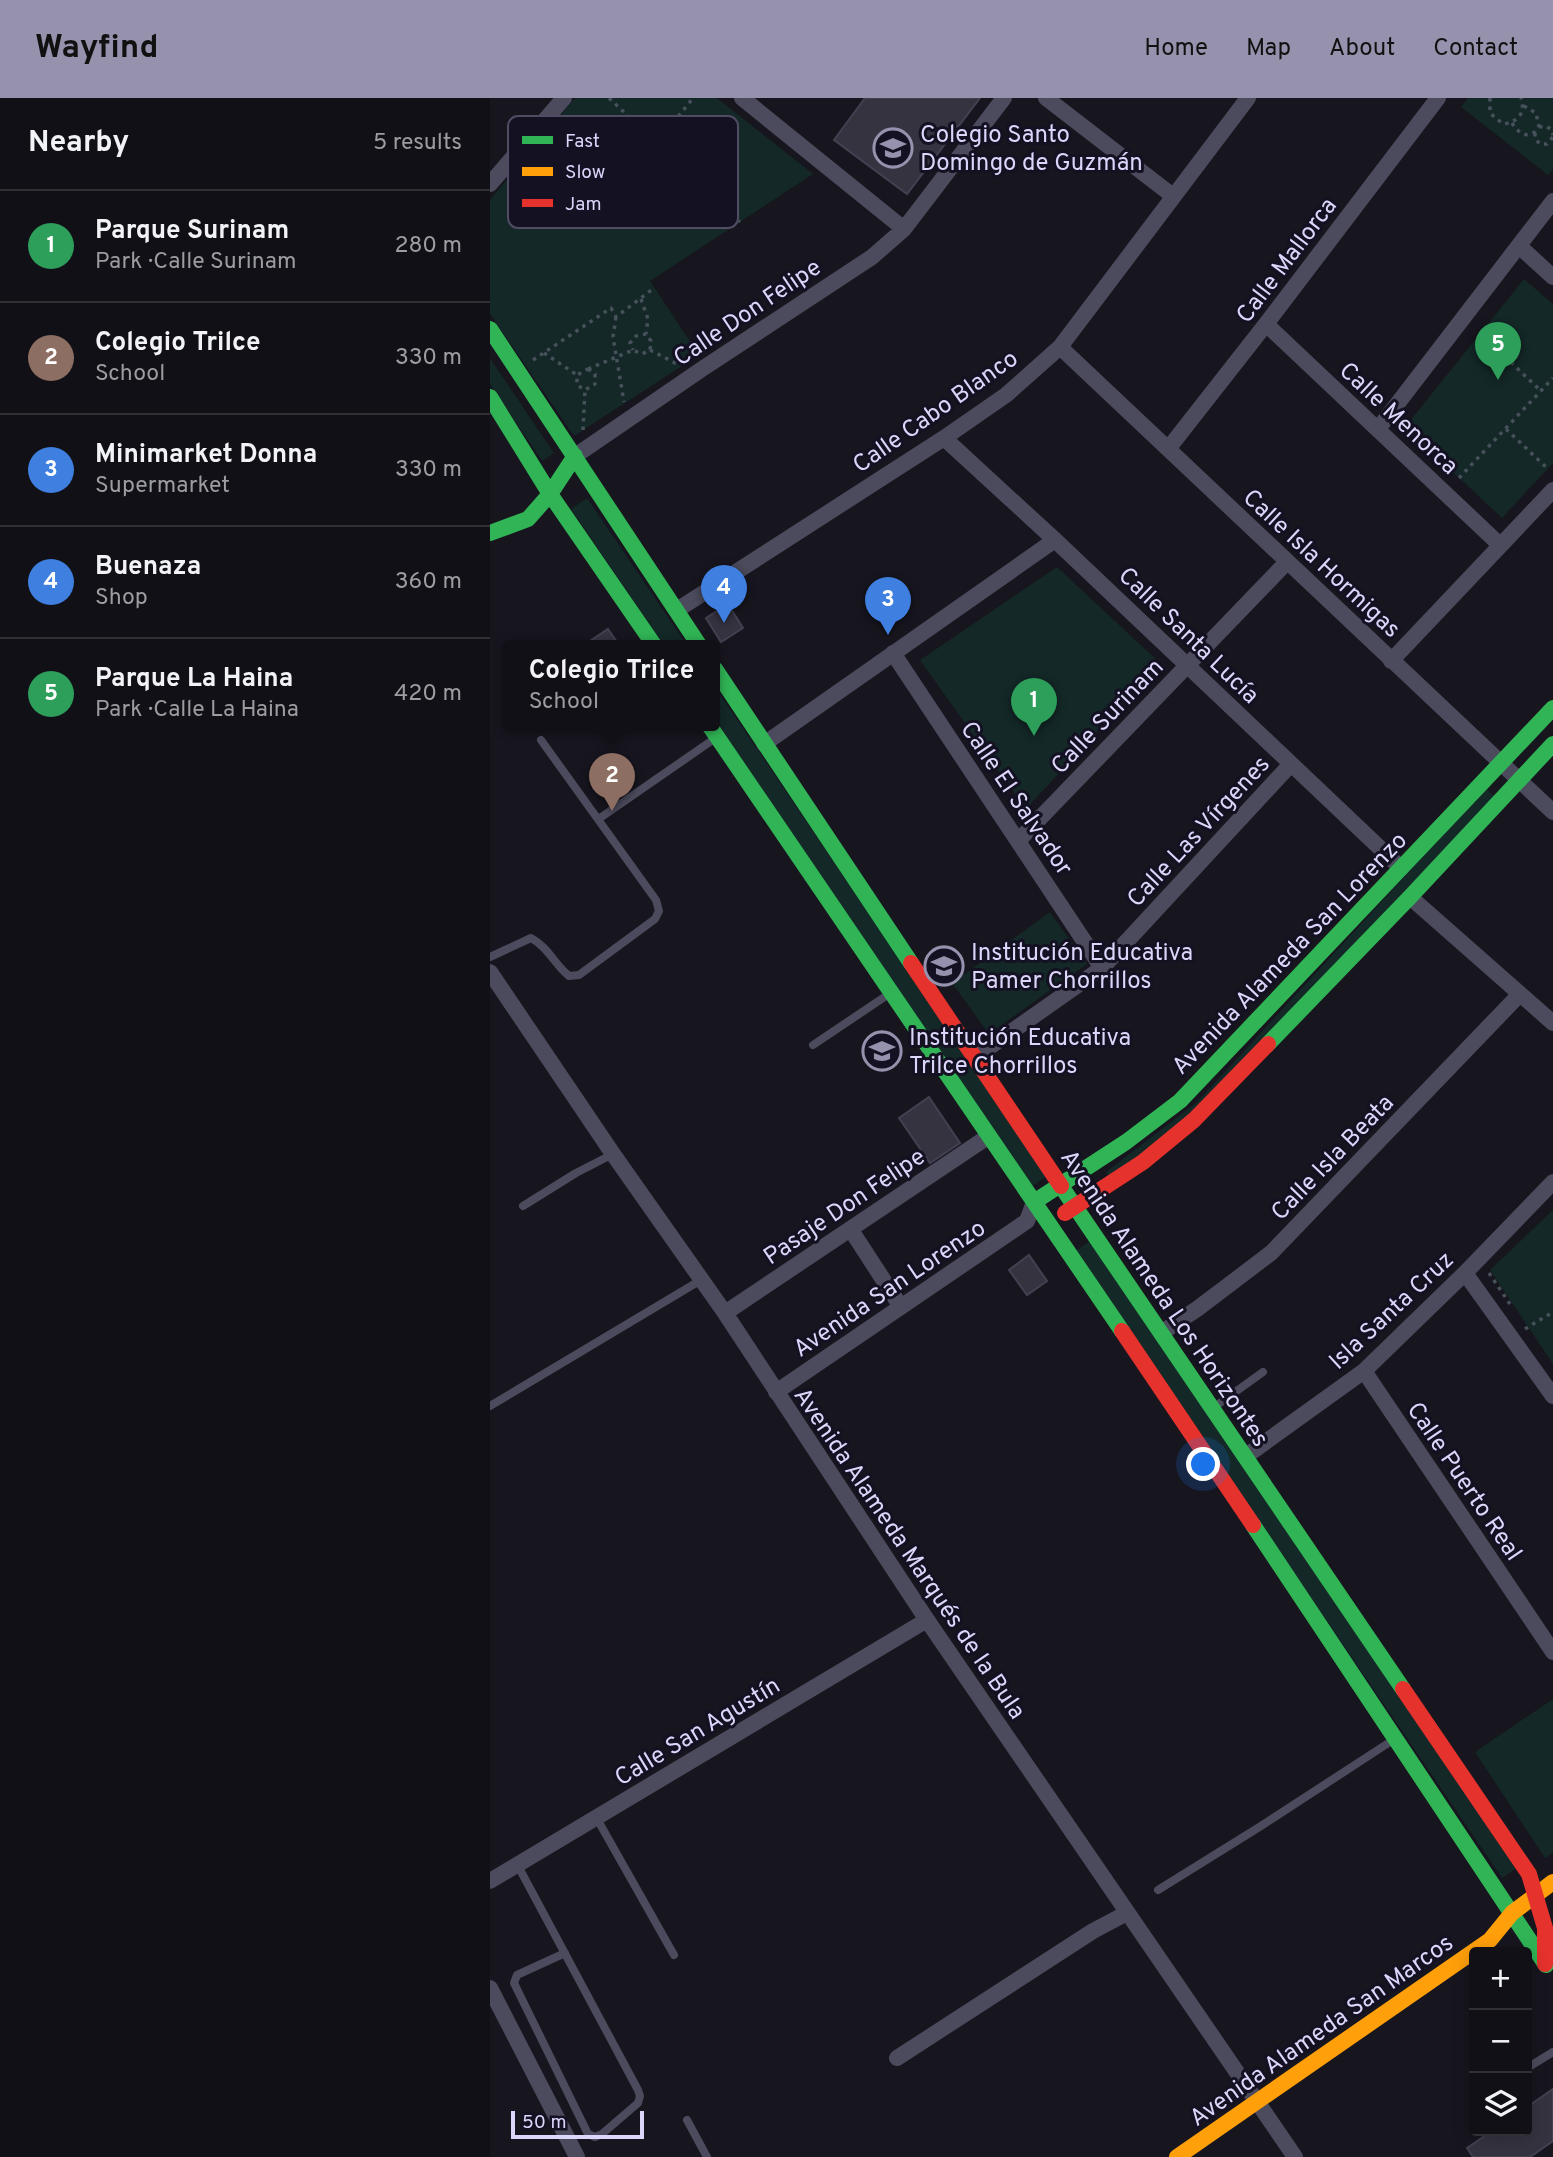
<!DOCTYPE html>
<html lang="en">
<head>
<meta charset="utf-8">
<style>
  body { margin:0; font-family:Overpass,sans-serif; background:#1a191f; color:#f1f3f6 }
  .controls { position:absolute; right:21px; bottom:21px; display:grid; overflow:hidden; border-radius:7px; box-shadow:0 4px 18px #0003 }
  .controls button { width:63px; height:63px; display:grid; place-items:center; padding:0; border:0; border-bottom:2px solid #303035; background:#111016; color:#f1f3f6; font:35px sans-serif }
  .scale { position:absolute; left:21px; bottom:18px; width:133px; box-sizing:border-box; padding-left:7px; border:4px solid #dbd6fa; border-top:0; font-size:19px; line-height:24px; white-space:nowrap; color:#dbd6fa; -webkit-text-stroke:5px #141122; paint-order:stroke }
  .you { position:absolute; left:714px; top:1367px; width:24px; height:24px; margin:-18px; border:5px solid #fff; border-radius:50%; background:#1a73e8; box-shadow:0 0 0 10px #1a73e833 }
  .badge { display:grid; place-items:center; width:46px; height:46px; border-radius:50%; background:#9692ad; color:#fff; font-size:23px; font-weight:700 }
  .pin { position:absolute; translate:-50% -58px; filter:drop-shadow(0 2px 4px #0008) }
  .pin::after { content:''; position:absolute; top:37px; width:24px; height:21px; background:inherit; clip-path:polygon(0 0,100% 0,50% 100%) }
  .popup { position:absolute; left:13px; top:542px; width:217px; height:91px; box-sizing:border-box; display:grid; place-content:center; border-radius:7px; background:#111016; filter:drop-shadow(0 2px 5px #0005); font-size:23px; white-space:nowrap; color:#9c9da1 }
  .popup b { font-size:26px; color:#f1f3f6 }
  .popup::after { content:''; position:absolute; left:50%; top:100%; margin-left:-14px; border:14px solid transparent; border-top-color:#111016 }
  .list { margin:0; padding:0; list-style:none }
  h2 { display:flex; justify-content:space-between; align-items:center; height:91px; margin:0; padding:0 28px; font-size:30px }
  h2 small { font-size:23px; font-weight:400; color:#9c9da1 }
  .list li { display:grid; grid-template-columns:46px 1fr auto; gap:21px; align-items:center; box-sizing:border-box; height:112px; padding:0 28px; border-top:2px solid #303035 }
  .list b { display:block; font-size:26px; white-space:nowrap }
  .list p { margin:0; font-size:23px; white-space:nowrap; color:#9c9da1 }
  .list em { font-size:23px; font-style:normal; color:#9c9da1 }
  .icon { flex:none; width:38px; height:38px; fill:none; stroke:currentColor; stroke-width:2; stroke-linecap:round; stroke-linejoin:round }
  .map { position:relative; flex:none; width:1063px; height:2059px; overflow:hidden }
  header { display:flex; align-items:center; gap:42px; box-sizing:border-box; height:98px; padding:0 35px; background:#9692ad; color:#111 }
  header strong { font-size:33px }
  nav { display:flex; gap:38px; margin-inline-start:auto; font-size:24px }
  main { display:flex }
  aside { flex:1; background:#111016 }
  .map>svg:first-child { display:block }
  .green { fill:#142828 }
  .building { fill:#353340; stroke:#434051; stroke-width:2 }
  .lines { fill:none; stroke-linecap:round; stroke-linejoin:round }
  .path { stroke:#47515b; stroke-width:3.5; stroke-dasharray:3.5 5; stroke-linecap:butt }
  .lane { stroke:#4c4b5d; stroke-width:8 }
  .street { stroke:#4c4b5d; stroke-width:16 }
  .fast { stroke:#30b455; stroke-width:16 }
  .slow { stroke:#ff9f0a; stroke-width:16 }
  .jam { stroke:#e5322d; stroke-width:16 }
  .labels { text-anchor:middle; stroke-width:6; stroke-linejoin:round; paint-order:stroke }
  .poi-label { font-size:24px; fill:#dbd6fa; stroke:#141122; text-anchor:start }
  .street-label { font-size:24px; fill:#dbd6fa; stroke:#141122 }
  .key { fill:#141122; stroke:#504c63; stroke-width:2 }
  .key-label { font-size:19px; fill:#dbd6fa }
</style>
</head>
<body>
<header>
<strong>Wayfind</strong>
<nav><a>Home</a><a>Map</a><a>About</a><a>Contact</a></nav>
</header>
<main>
<aside>
<h2>Nearby<small>5 results</small></h2>
<ul class="list">
<li><span class="badge" style="background:#2e9e5b">1</span><div><b>Parque Surinam</b><p>Park · Calle Surinam</p></div><em>280 m</em></li>
<li><span class="badge" style="background:#8d6e63">2</span><div><b>Colegio Trilce</b><p>School</p></div><em>330 m</em></li>
<li><span class="badge" style="background:#3f7fe0">3</span><div><b>Minimarket Donna</b><p>Supermarket</p></div><em>330 m</em></li>
<li><span class="badge" style="background:#3f7fe0">4</span><div><b>Buenaza</b><p>Shop</p></div><em>360 m</em></li>
<li><span class="badge" style="background:#2e9e5b">5</span><div><b>Parque La Haina</b><p>Park · Calle La Haina</p></div><em>420 m</em></li>
</ul>
</aside>
<div class="map">
<svg width="1063" height="2059" viewBox="0 0 1063 2059">
  <rect width="100%" height="100%" fill="#17151e"/>
  <path class="green" d="M85 0H227L323 76 160 183 209 257 84 338 0 216V102Z
    M978 0H1063V71L1058 77 971 9Z
    M1034 181 1063 206V365L1012 420 915 329Z
    M0 260 64 355 52 363 0 286Z
    M97 400 197 547H174L81 411Z
    M567 469 670 565 536 711 430 562Z
    M225 589 557 1078 541 1089 225 623Z
    M996 690 1005 699 713 1008 621 1081 616 1074 707 1004Z
    M560 814 597 866 499 936 462 885Z
    M1063 1112V1266L1000 1172Z
    M600 1143 1027 1770 1012 1780 585 1153Z
    M1063 1601V1755L1055 1760 985 1654Z"/>
  <path class="building" d="M375 0H490L417 96 344 42Z
    M238 506 253 530 231 544 216 520Z
    M118 531 129 547H94Z
    M439 999 470 1045 440 1065 409 1020Z
    M539 1157 557 1183 537 1197 519 1172Z
    M1063 1991V2043L1040 2059H983L977 2050 1002 2033H1037V2009Z"/>
  <g class="lines">
    <path class="path" d="M119 0 250 124
      M1000 0V15L1013 26C1028 24 1036 15 1031 0
      M1022 25C1029 37 1040 42 1049 29L1046 15 1034 8
      M1049 29 1055 28 1061 31 1063 37
      M1045 35V41L1050 46H1057L1063 39
      M167 45 203 0
      M151 201 158 221 156 236
      M126 219 123 239 134 304
      M990 235 1051 293
      M160 252 189 267
      M54 255 87 277
      M43 262 121 210 126 219 164 190
      M98 271 143 252 152 256 160 252 161 243 156 236 146 238 140 245 143 252
      M98 271 105 276V286L95 292 87 287V277Z
      M1016 331 1058 371
      M93 332 95 292
      M969 380 1063 280
      M999 1175 1020 1206
      M1035 1231 1063 1214"/>
    <path class="lane" d="M110 720 227 639
      M0 859 41 840C58 849 65 867 79 878L89 877 165 821 169 813 166 802 51 642
      M323 947 399 896
      M33 1108 86 1075 123 1056
      M0 1308 211 1182
      M723 1310 773 1274
      M106 1719 184 1857
      M27 1766 148 1992 150 1998 148 2005 112 2036 105 2039 98 2036 24 1885 27 1877 75 1855
      M668 1792 771 1728 903 1642
      M1037 1970 1063 1954
      M197 2022 217 2059"/>
    <path class="street" d="M252 0 414 131
      M556 0 683 98
      M0 86 74 0
      M1029 148 1063 179
      M776 226 1010 447
      M570 249 1063 714
      M888 331 1063 103
      M454 340 565 442 911 770
      M678 351 776 226 948 0
      M85 358 212 271 382 159 414 131 514 0
      M187 512 454 340 516 297 570 249 758 0
      M403 555 612 870
      M901 563 1063 392
      M274 646 565 442
      M528 743 797 464
      M920 799 1063 925
      M0 874 123 1056 235 1215 437 1522 805 2059
      M484 960 612 870 801 666
      M361 1132 411 1209
      M975 1175 1063 1298
      M235 1215 499 1038
      M671 1235 707 1211 781 1155 1030 896
      M874 1273 1063 1554
      M286 1294 537 1123 544 1104
      M756 1358 874 1273 975 1175 1063 1084
      M0 1783 437 1522
      M0 1890 87 2059
      M407 1960 603 1833 637 1815"/>
    <path class="fast" d="M0 231 209 547
      M0 299 60 396 164 547
      M0 435 38 421 60 396 85 358
      M225 571 421 865
      M219 627 632 1233
      M778 946 920 799 1063 646
      M571 1088 913 1591
      M544 1104 636 1044 690 1003 1063 610
      M763 1427 1056 1867"/>
    <path class="slow" d="M687 2059 1000 1842 1022 1815 1063 1784"/>
    <path class="jam" d="M421 865 571 1088
      M575 1115 653 1064 704 1022 778 946
      M632 1233 763 1427
      M913 1591 1039 1776 1055 1830V1866"/>
  </g>
  <defs>
    <g id="school-ring" transform="scale(2.0125)"><circle r="9.5" fill="#141122" stroke="#9692ad" stroke-width="1.5"/><path d="M0-5L7-2L0 1L-7-2ZM-4 1L0 2.5L4 1V4Q0 6-4 4Z" fill="#9692ad"/></g>
  </defs>
  <g fill-rule="evenodd">
    <use href="#school-ring" x="403" y="50"/>
    <use href="#school-ring" x="454" y="868"/>
    <use href="#school-ring" x="392" y="953"/>
  </g>
  <g class="labels">
    <g class="poi-label">
      <text x="430" y="44">Colegio Santo<tspan x="430" dy="28">Domingo de Guzmán</tspan></text>
      <text x="481" y="862">Institución Educativa<tspan x="481" dy="28">Pamer Chorrillos</tspan></text>
      <text x="419" y="947">Institución Educativa<tspan x="419" dy="28">Trilce Chorrillos</tspan></text>
    </g>
    <g class="street-label">
      <text transform="translate(796 162) rotate(-53)" y="8">Calle Mallorca</text>
      <text transform="translate(257 214) rotate(-34)" y="8">Calle Don Felipe</text>
      <text transform="translate(445 313) rotate(-35)" y="8">Calle Cabo Blanco</text>
      <text transform="translate(909 320) rotate(43)" y="8">Calle Menorca</text>
      <text transform="translate(832 465) rotate(43)" y="8">Calle Isla Hormigas</text>
      <text transform="translate(699 537) rotate(44)" y="8">Calle Santa Lucía</text>
      <text transform="translate(617 618) rotate(-46)" y="8">Calle Surinam</text>
      <text transform="translate(527 700) rotate(56)" y="8">Calle El Salvador</text>
      <text transform="translate(708 733) rotate(-47)" y="8">Calle Las Vírgenes</text>
      <text transform="translate(799 855) rotate(-46)" y="8">Avenida Alameda San Lorenzo</text>
      <text transform="translate(842 1059) rotate(-46)" y="8">Calle Isla Beata</text>
      <text transform="translate(354 1108) rotate(-34)" y="8">Pasaje Don Felipe</text>
      <text transform="translate(399 1190) rotate(-34)" y="8">Avenida San Lorenzo</text>
      <text transform="translate(675 1200) rotate(56)" y="8">Avenida Alameda Los Horizontes</text>
      <text transform="translate(901 1212) rotate(-43)" y="8">Isla Santa Cruz</text>
      <text transform="translate(975 1383) rotate(56)" y="8">Calle Puerto Real</text>
      <text transform="translate(420 1455) rotate(56)" y="8">Avenida Alameda Marqués de la Bula</text>
      <text transform="translate(207 1633) rotate(-31)" y="8">Calle San Agustín</text>
      <text transform="translate(831 1932) rotate(-35)" y="8">Avenida Alameda San Marcos</text>
    </g>
  </g>
  <rect x="18" y="18" width="230" height="112" rx="10" class="key"/>
  <rect x="32" y="38" width="31" height="8" fill="#30b455"/>
  <rect x="32" y="69" width="31" height="9" fill="#ff9f0a"/>
  <rect x="32" y="101" width="31" height="8" fill="#e5322d"/>
  <g class="key-label">
    <text x="75" y="49">Fast</text>
    <text x="75" y="80">Slow</text>
    <text x="75" y="112">Jam</text>
  </g>
</svg>
<div class="controls">
<button>+</button>
<button>−</button>
<button><svg class="icon" aria-label="layers" viewBox="0 0 24 24"><path d="M12 4l9 5-9 5-9-5zM3 14l9 5 9-5"/></svg></button>
</div>
<div class="scale">50 m</div>
<div class="you"></div>
<div class="pin badge" style="left:544px;top:638px;background:#2e9e5b">1</div>
<div class="pin badge" style="left:122px;top:713px;background:#8d6e63">2</div>
<div class="popup"><b>Colegio Trilce</b>School</div>
<div class="pin badge" style="left:398px;top:537px;background:#3f7fe0">3</div>
<div class="pin badge" style="left:234px;top:525px;background:#3f7fe0">4</div>
<div class="pin badge" style="left:1008px;top:282px;background:#2e9e5b">5</div>
</div>
</main>
</body>
</html>
